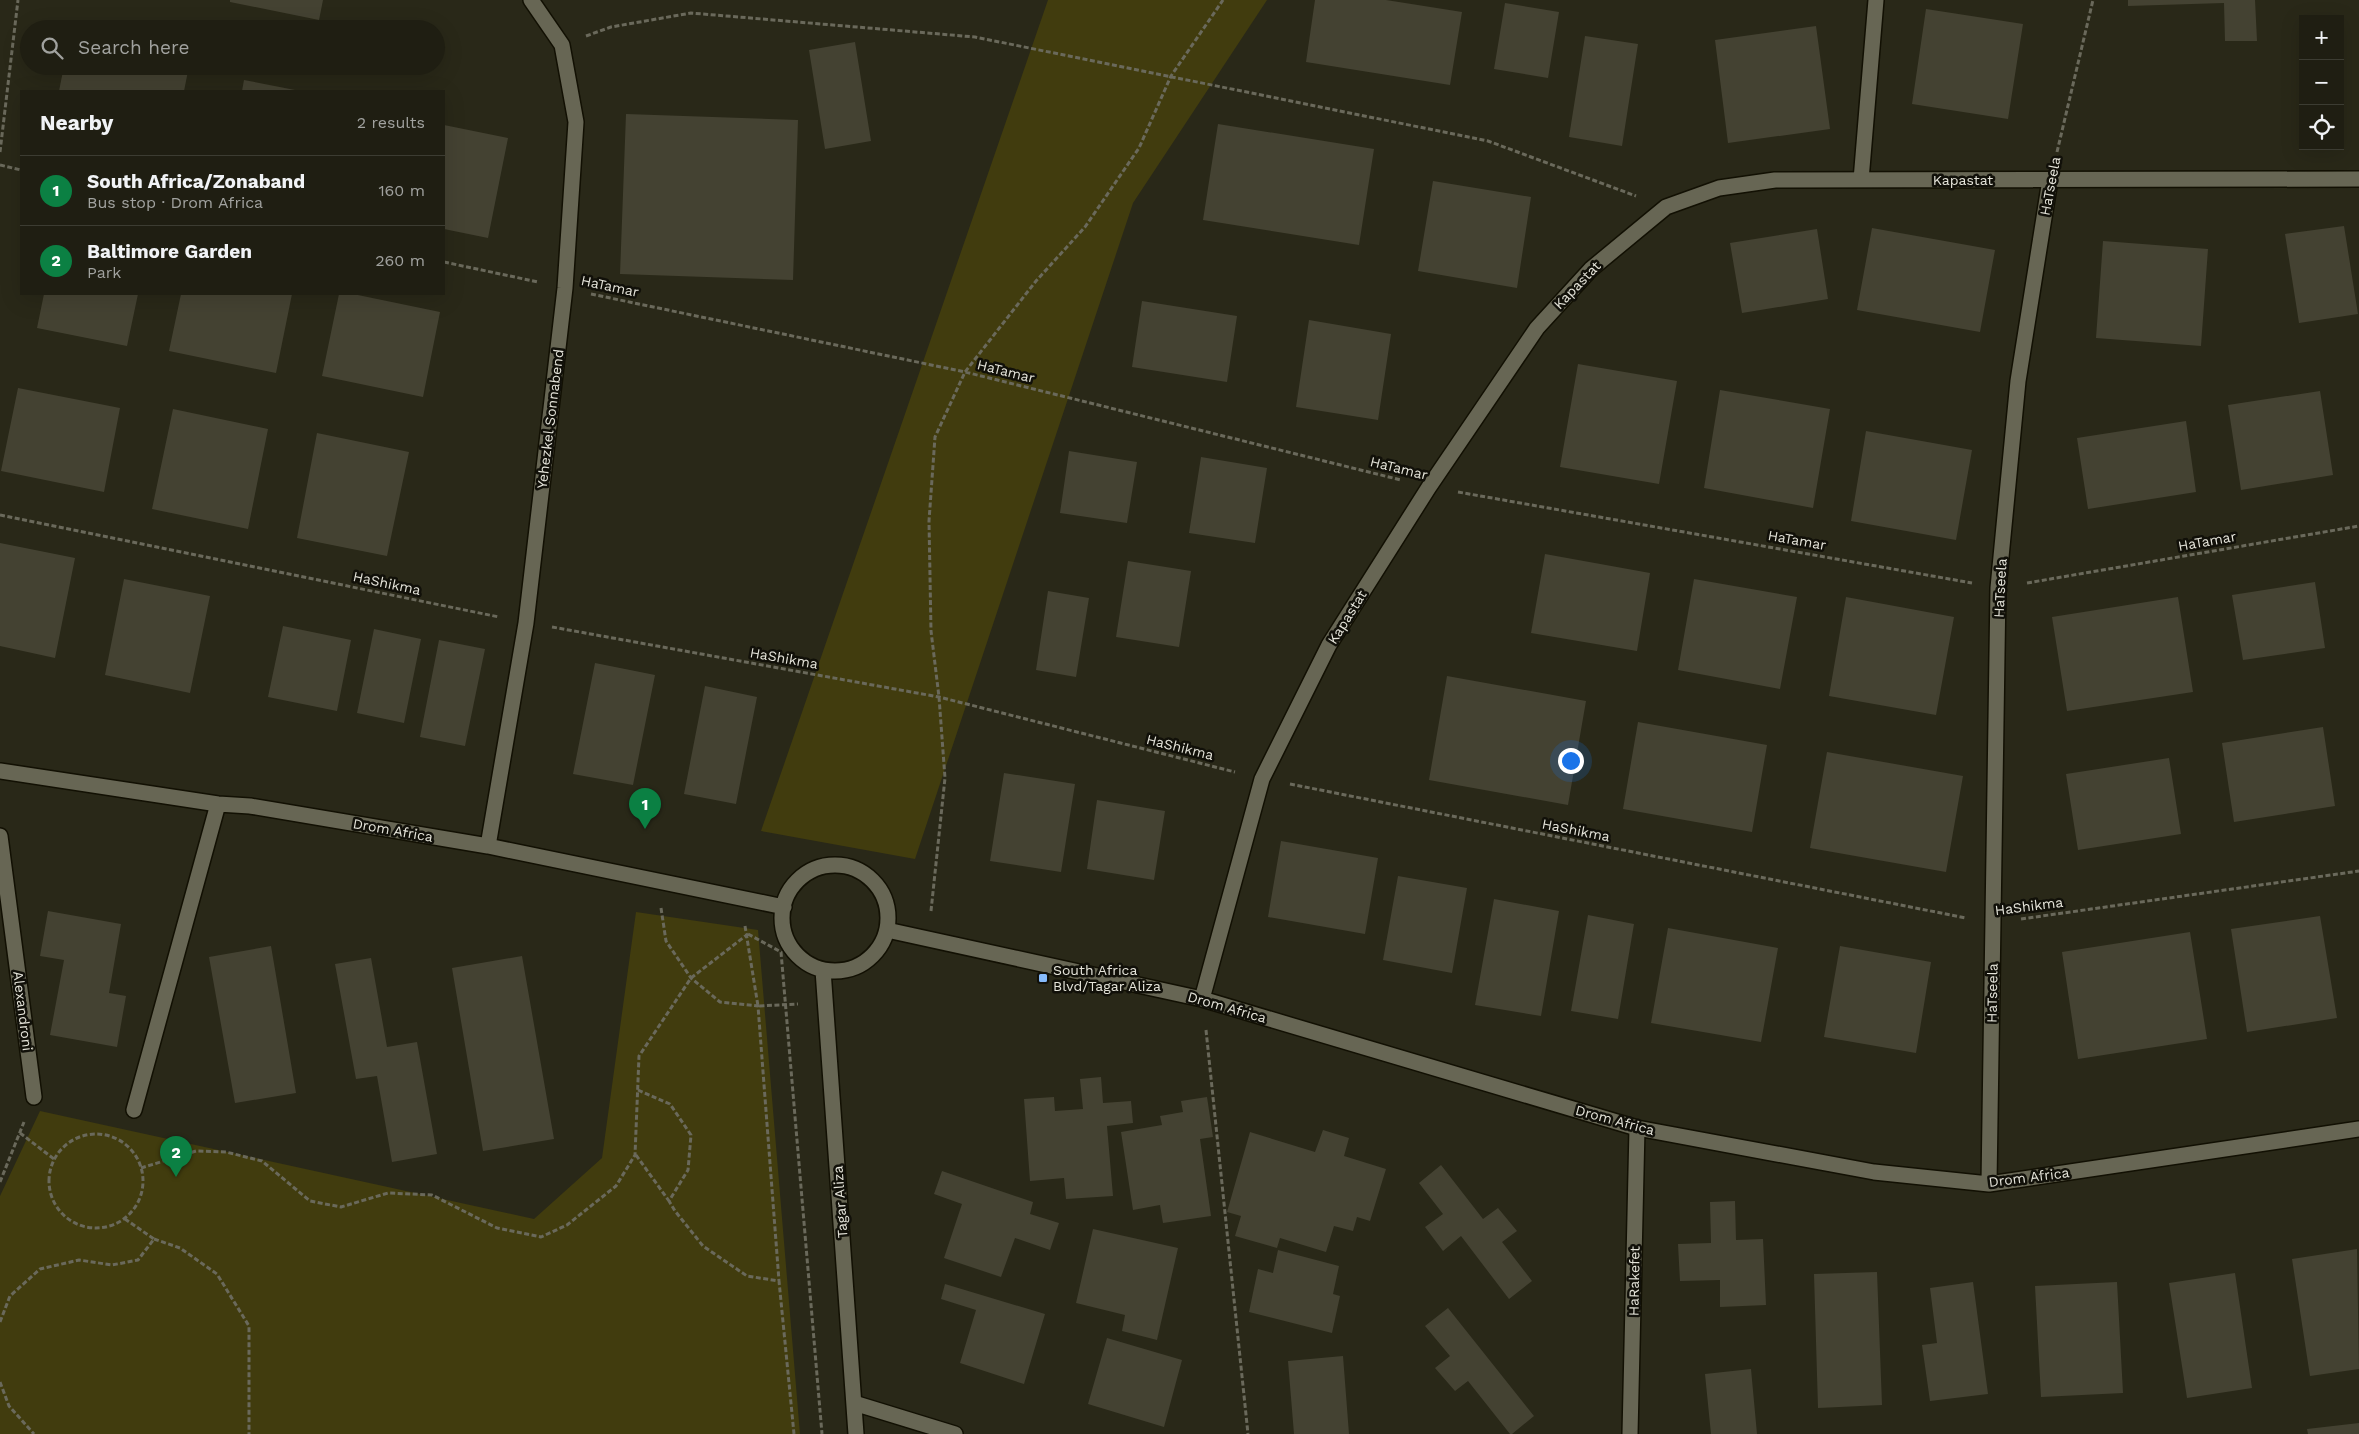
<!DOCTYPE html>
<html lang="en">
<head>
<meta charset="utf-8">
<style>
  body { margin:0; font-family:"Work Sans",sans-serif; background:#2c2b20; color:#f1f3f6 }
  .controls { position:absolute; right:15px; top:15px; display:grid; overflow:hidden; border-radius:0px; box-shadow:0 5px 20px #0002 }
  .controls button { width:45px; height:45px; display:grid; place-items:center; padding:0; border:0; border-bottom:1px solid #3c3c32; background:#1f1e12; color:#f1f3f6; font:25px sans-serif }
  .you { position:absolute; left:1570px; top:760px; width:18px; height:18px; margin:-12px; border:4px solid #fff; border-radius:50%; background:#1a73e8; box-shadow:0 0 0 8px #1a73e833 }
  .badge { display:grid; place-items:center; width:32px; height:32px; border-radius:50%; background:#0b8043; color:#fff; font-size:16px; font-weight:700 }
  .pin { position:absolute; translate:-50% -41px; filter:drop-shadow(0 1px 2px #0008) }
  .pin::after { content:''; position:absolute; top:26px; width:18px; height:15px; background:inherit; clip-path:polygon(0 0,100% 0,50% 100%) }
  .list { margin:0; padding:0; list-style:none }
  h2 { display:flex; justify-content:space-between; align-items:center; height:65px; margin:0; padding:0 20px; font-size:21px }
  h2 small { font-size:16px; font-weight:400; color:#a1a29f }
  .list li { display:grid; grid-template-columns:32px 1fr auto; gap:15px; align-items:center; box-sizing:border-box; height:70px; padding:0 20px; border-top:1px solid #3c3c32 }
  .list b { display:block; font-size:19px; white-space:nowrap }
  .list p { margin:0; font-size:16px; white-space:nowrap; color:#a1a29f }
  .list em { font-size:16px; font-style:normal; color:#a1a29f }
  .icon { flex:none; width:28px; height:28px; fill:none; stroke:currentColor; stroke-width:2; stroke-linecap:round; stroke-linejoin:round }
  .map { position:relative; flex:none; width:2359px; height:1434px; overflow:hidden }
  .search { position:absolute; background:#1f1e12; box-shadow:0 5px 20px #0002; left:20px; top:20px; width:425px; height:55px; display:flex; align-items:center; gap:12px; box-sizing:border-box; padding:0 18px; border-radius:28px; color:#a1a29f; font-size:19px }
  .panel { position:absolute; background:#1f1e12; box-shadow:0 5px 20px #0002; left:20px; top:90px; width:425px; height:205px; border-radius:0px }
  .map>svg:first-child { display:block }
  .green { fill:#413c0e }
  .building { fill:#444232 }
  .lines { fill:none; stroke-linecap:round; stroke-linejoin:round }
  .minor-casing { stroke:#121003; stroke-width:18 }
  .path { stroke:#6a695b; stroke-width:3; stroke-dasharray:5 2.5; stroke-linecap:butt }
  .minor { stroke:#676654; stroke-width:15 }
  .poi-dot { fill:#86bbfb; stroke:#111009; stroke-width:2 }
  .labels { text-anchor:middle; stroke-width:5; stroke-linejoin:round; paint-order:stroke }
  .street-label { font-size:14px; fill:#e5e4da; stroke:#111009 }
  .poi-label { font-size:14px; fill:#e5e4da; stroke:#111009; text-anchor:start }
</style>
</head>
<body>
<div class="map">
<svg width="2359" height="1434" viewBox="0 0 2359 1434">
  <rect width="100%" height="100%" fill="#292818"/>
  <path class="green" d="M1048 0H1267L1133 203 915 859 761 831Z
    M636 912 758 930 800 1434H0V1196L40 1111 534 1219 602 1158Z"/>
  <path class="building" d="M230 0H323L319 20 230 2Z
    M1315 0H1386L1462 12 1450 85 1306 62Z
    M2128 0H2255L2257 41H2225L2224 3 2128 6Z
    M1505 3 1559 12 1548 78 1494 69Z
    M1926 9 2023 24 2008 119 1912 104Z
    M1816 26 1830 129 1728 143 1715 40Z
    M1585 36 1638 44 1622 146 1569 137Z
    M855 42 871 141 825 149 809 50Z
    M64 66H189L184 91H59Z
    M244 80 295 90V91H242Z
    M626 114 798 120 793 280 620 274Z
    M1218 124 1374 149 1359 245 1203 220Z
    M444 125 508 138 488 238 444 229Z
    M1433 181 1531 197 1517 288 1418 271Z
    M2344 226 2358 314 2299 323 2285 234Z
    M1872 228 1995 250 1980 332 1857 310Z
    M1817 229 1828 299 1742 313 1730 243Z
    M2103 241 2208 249 2201 346 2096 338Z
    M44 294H138L127 346 37 328Z
    M181 294H292L276 373 169 351Z
    M339 294H353L440 312 423 397 322 376Z
    M1142 301 1237 316 1227 382 1132 367Z
    M1309 320 1391 334 1378 420 1296 407Z
    M1578 364 1677 381 1659 484 1560 467Z
    M18 388 120 408 104 492 1 471Z
    M1720 390 1830 409 1813 508 1704 488Z
    M2320 391 2333 475 2241 490 2228 405Z
    M173 409 268 429 248 529 152 509Z
    M2186 421 2196 492 2088 509 2077 438Z
    M1866 431 1972 450 1956 540 1851 521Z
    M317 433 409 452 387 556 297 538Z
    M1069 451 1137 462 1127 523 1060 513Z
    M1201 457 1267 468 1255 543 1189 533Z
    M0 543 75 558 55 658 0 646Z
    M1545 554 1650 573 1637 651 1531 633Z
    M1128 561 1191 571 1179 647 1116 637Z
    M124 579 210 596 190 693 105 675Z
    M1694 579 1797 597 1780 689 1678 670Z
    M2315 582 2325 648 2243 660 2232 595Z
    M1048 591 1089 598 1076 677 1036 670Z
    M1846 597 1954 617 1936 715 1829 696Z
    M2178 597 2193 692 2067 711 2052 617Z
    M283 626 351 640 337 711 268 697Z
    M374 629 421 639 404 723 357 713Z
    M439 640 485 649 465 746 420 737Z
    M595 663 655 675 633 785 573 774Z
    M1447 676 1586 701 1568 805 1429 780Z
    M705 686 757 697 736 804 684 794Z
    M1638 722 1767 745 1752 832 1623 809Z
    M2323 727 2335 806 2234 822 2222 743Z
    M1827 752 1963 776 1946 872 1810 848Z
    M2169 758 2181 834 2078 850 2066 774Z
    M1004 773 1075 784 1061 872 990 861Z
    M1097 800 1165 811 1154 880 1087 869Z
    M1281 841 1378 858 1365 934 1268 917Z
    M1398 876 1467 888 1452 973 1383 960Z
    M1494 899 1559 911 1541 1016 1475 1005Z
    M48 911 121 924 109 993 126 996 117 1047 50 1035 64 960 40 956Z
    M1588 915 1634 924 1618 1019 1571 1011Z
    M2320 916 2337 1018 2247 1032 2231 929Z
    M1668 928 1778 948 1761 1042 1651 1023Z
    M2190 932 2207 1039 2078 1059 2062 952Z
    M271 946 296 1093 235 1103 209 957Z
    M1840 946 1931 962 1916 1053 1824 1037Z
    M522 956 554 1139 483 1151 452 968Z
    M371 958 387 1047 417 1042 437 1154 392 1162 377 1076 356 1079 335 964Z
    M1101 1077 1103 1103 1131 1101 1133 1123 1107 1126 1113 1196 1066 1199 1064 1178 1030 1181 1024 1099 1054 1097 1055 1111 1083 1109 1080 1079Z
    M1207 1097 1213 1137 1200 1139 1211 1216 1163 1223 1160 1205 1133 1210 1121 1132 1162 1125 1160 1116 1183 1112 1181 1101Z
    M1323 1130 1349 1138 1344 1156 1386 1169 1370 1221 1357 1217 1353 1231 1334 1226 1326 1252 1280 1238 1277 1248 1235 1236 1241 1216 1227 1212 1250 1132 1315 1152Z
    M1441 1165 1483 1219 1498 1208 1517 1231 1502 1242 1532 1281 1509 1299 1461 1236 1443 1251 1425 1227 1443 1214 1419 1183Z
    M942 1171 1033 1202 1030 1214 1059 1223 1050 1250 1015 1238 1001 1277 944 1258 962 1204 934 1194Z
    M1735 1201 1736 1240 1763 1239 1766 1305 1720 1307V1280L1680 1281 1678 1244 1711 1243 1710 1202Z
    M1093 1229 1178 1248 1157 1340 1122 1331 1125 1315 1076 1303Z
    M2357 1249 2359 1369 2310 1376 2292 1259Z
    M1278 1250 1339 1266 1333 1294 1340 1296 1332 1333 1249 1312 1258 1269 1273 1273Z
    M1877 1272 1882 1405 1818 1408 1814 1274Z
    M2235 1273 2252 1388 2187 1398 2169 1283Z
    M1973 1282 1988 1394 1930 1401 1922 1345 1937 1343 1930 1288Z
    M2117 1282 2123 1393 2041 1397 2035 1286Z
    M945 1284 1045 1314 1024 1384 960 1363 976 1310 941 1299Z
    M1448 1308 1534 1416 1512 1434H1510L1468 1381 1455 1391 1435 1368 1450 1356 1425 1326Z
    M1107 1338 1182 1360 1164 1427 1088 1404Z
    M1343 1356 1349 1434H1294L1288 1361Z
    M1751 1369 1757 1434H1711L1705 1374Z
    M2359 1423V1434H2308L2307 1429Z"/>
  <g class="lines">
    <g class="minor-casing">
      <path id="minor" d="M1861 180 1876 0
        M0 771 218 804 250 806 488 846 784 907
        M0 836 34 1097
        M488 846 526 623 565 288 576 122 562 45 531 0
        M782 918a53 53 0 1 1 106 0a53 53 0 1 1-106 0Z
        M887 930 1202 999 1637 1128 1874 1172 1989 1184 2359 1129
        M823 970 856 1434
        M1202 999 1262 779 1329 645 1429 487 1537 328 1591 269 1666 207 1719 188 1775 180 2359 179
        M134 1110 218 804
        M1989 1184 1998 588 2018 381 2050 180
        M854 1403 955 1434
        M1630 1434 1637 1128"/>
    </g>
    <path class="path" d="M586 36 611 27 691 13 975 37 1488 141 1636 196
      M0 152 18 0
      M2057 152 2093 0
      M0 165 21 170
      M444 262 538 282
      M591 294 965 372 1401 480
      M1458 492 1972 583
      M0 515 499 617
      M2027 583 2359 526
      M552 627 939 697 1235 772
      M1290 784 1966 918
      M661 908 666 941 691 978 720 1002 758 1006 779 1281
      M931 911 945 778 939 697 931 631 929 521 935 437 965 372 1036 281 1085 227 1139 148 1171 76 1223 0
      M2021 919 2359 871
      M745 926 758 1006 798 1004
      M748 934 781 952 822 1434
      M1206 1030 1248 1434
      M638 1090 670 1104 691 1135 688 1170 669 1201 675 1211 703 1246 747 1276 779 1281 794 1434
      M20 1133 54 1159
      M49 1181a47 47 0 1 1 94 0a47 47 0 1 1-94 0Z
      M636 1155 669 1201
      M141 1168 196 1151 226 1152 262 1161 310 1201 341 1207 388 1193 432 1195 497 1228 541 1237 567 1225 616 1186 635 1155 639 1056 691 978 748 934
      M0 1182 24 1122
      M154 1239 180 1248 217 1274 249 1326V1434
      M0 1322 10 1296 40 1269 79 1260 112 1265 138 1260 154 1239 125 1219
      M0 1382 9 1406 34 1434"/>
    <use href="#minor" class="minor"/>
  </g>
  <rect class="poi-dot" x="1038" y="973" width="10" height="10" rx="2.5"/>
  <g class="labels">
    <g class="street-label">
      <text x="1963" y="185">Kapastat</text>
      <text transform="translate(2050 186) rotate(-79)" y="5">HaTseela</text>
      <text transform="translate(1577 285) rotate(-46)" y="5">Kapastat</text>
      <text transform="translate(610 286) rotate(12)" y="5">HaTamar</text>
      <text transform="translate(1006 371) rotate(14)" y="5">HaTamar</text>
      <text transform="translate(550 419) rotate(-83)" y="5">Yehezkel Sonnabend</text>
      <text transform="translate(1399 468) rotate(14)" y="5">HaTamar</text>
      <text transform="translate(1797 540) rotate(10)" y="5">HaTamar</text>
      <text transform="translate(2207 541) rotate(-10)" y="5">HaTamar</text>
      <text transform="translate(387 583) rotate(12)" y="5">HaShikma</text>
      <text transform="translate(2000 588) rotate(-87)" y="5">HaTseela</text>
      <text transform="translate(1347 617) rotate(-58)" y="5">Kapastat</text>
      <text transform="translate(784 658) rotate(10)" y="5">HaShikma</text>
      <text transform="translate(1180 747) rotate(14)" y="5">HaShikma</text>
      <text transform="translate(393 830) rotate(10)" y="5">Drom Africa</text>
      <text transform="translate(1576 830) rotate(11)" y="5">HaShikma</text>
      <text transform="translate(2029 906) rotate(-7)" y="5">HaShikma</text>
      <text transform="translate(1992 993) rotate(-89)" y="5">HaTseela</text>
      <text transform="translate(1227 1007) rotate(16)" y="5">Drom Africa</text>
      <text transform="translate(23 1011) rotate(83)" y="5">Alexandroni</text>
      <text transform="translate(1615 1120) rotate(15)" y="5">Drom Africa</text>
      <text transform="translate(2029 1177) rotate(-7)" y="5">Drom Africa</text>
      <text transform="translate(840 1202) rotate(-94)" y="5">Tagar Aliza</text>
      <text transform="translate(1634 1281) rotate(-89)" y="5">HaRakefet</text>
    </g>
    <g class="poi-label">
      <text x="1053" y="975">South Africa<tspan x="1053" dy="16">Blvd/Tagar Aliza</tspan></text>
    </g>
  </g>
</svg>
<div class="controls">
<button>+</button>
<button>−</button>
<button><svg class="icon" aria-label="locate" viewBox="0 0 24 24"><circle cx="12" cy="12" r="6"/><path d="M12 2v4M12 18v4M2 12h4M18 12h4"/></svg></button>
</div>
<div class="you"></div>
<div class="pin badge" style="left:645px;top:829px">1</div>
<div class="pin badge" style="left:176px;top:1177px">2</div>
<div class="search"><svg class="icon" aria-label="search" viewBox="0 0 24 24"><circle cx="10" cy="10" r="6"/><path d="M15 15l6 6"/></svg>Search here</div>
<section class="panel">
<h2>Nearby<small>2 results</small></h2>
<ul class="list">
<li><span class="badge">1</span><div><b>South Africa/Zonaband</b><p>Bus stop · Drom Africa</p></div><em>160 m</em></li>
<li><span class="badge">2</span><div><b>Baltimore Garden</b><p>Park</p></div><em>260 m</em></li>
</ul>
</section>
</div>
</body>
</html>
